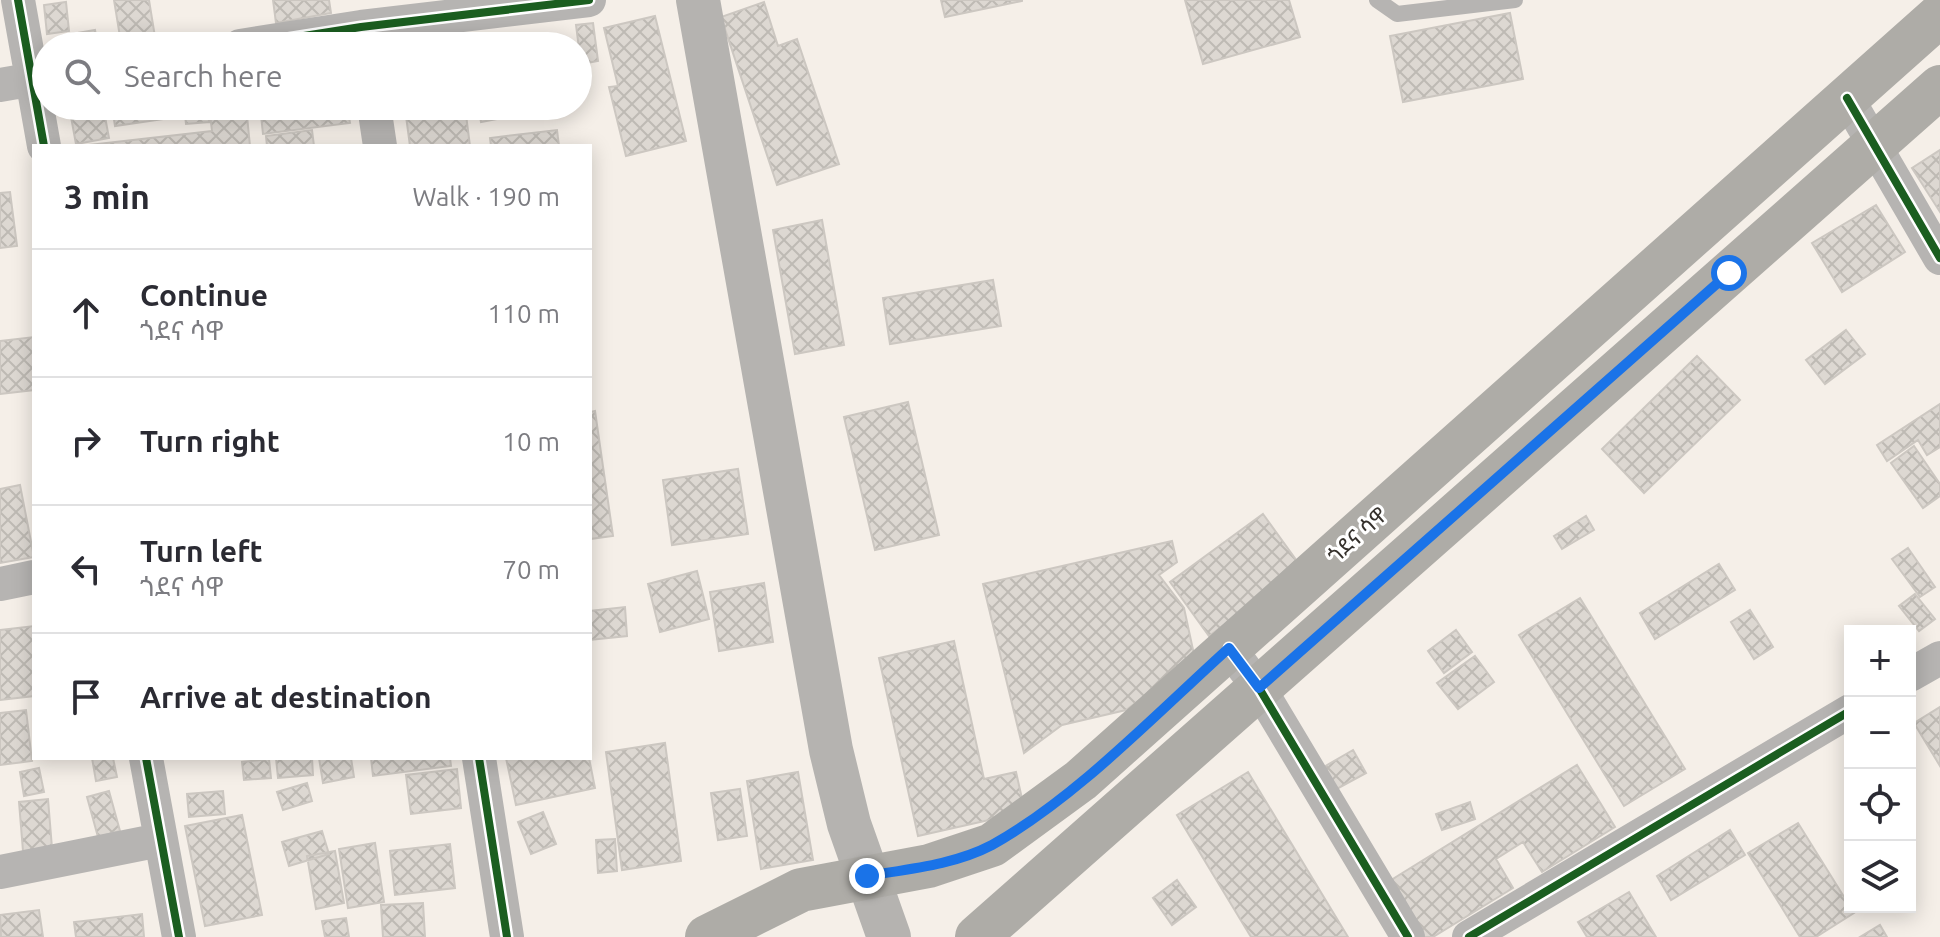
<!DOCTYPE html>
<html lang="en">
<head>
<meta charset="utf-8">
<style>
  body { margin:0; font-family:Ubuntu,"Noto Sans Ethiopic",sans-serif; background:#f2f2f3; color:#2b2b33 }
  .controls { position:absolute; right:24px; bottom:24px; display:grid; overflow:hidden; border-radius:0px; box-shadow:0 4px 20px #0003 }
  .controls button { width:72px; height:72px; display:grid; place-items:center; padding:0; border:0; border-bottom:2px solid #e1e1e2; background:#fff; color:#2b2b33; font:40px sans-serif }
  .stop { position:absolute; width:24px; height:24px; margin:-18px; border:6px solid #1a73e8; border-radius:50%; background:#fff }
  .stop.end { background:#1a73e8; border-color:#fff; box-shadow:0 2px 8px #0008 }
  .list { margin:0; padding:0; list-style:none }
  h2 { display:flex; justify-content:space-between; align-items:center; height:104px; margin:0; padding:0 32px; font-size:34px }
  h2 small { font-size:26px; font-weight:400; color:#7c7c81 }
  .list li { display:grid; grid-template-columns:52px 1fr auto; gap:24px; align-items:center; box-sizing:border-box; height:128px; padding:0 32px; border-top:2px solid #e1e1e2 }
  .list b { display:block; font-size:30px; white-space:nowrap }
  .list p { margin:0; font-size:26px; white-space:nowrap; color:#7c7c81 }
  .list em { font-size:26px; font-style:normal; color:#7c7c81 }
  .icon { flex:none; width:44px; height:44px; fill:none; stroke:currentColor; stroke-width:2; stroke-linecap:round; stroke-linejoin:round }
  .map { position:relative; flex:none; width:1940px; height:937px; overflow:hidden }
  .search { position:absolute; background:#fff; box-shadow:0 4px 20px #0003; left:32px; top:32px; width:560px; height:88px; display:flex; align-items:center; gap:20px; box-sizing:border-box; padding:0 28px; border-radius:44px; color:#7c7c81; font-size:30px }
  .panel { position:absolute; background:#fff; box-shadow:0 4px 20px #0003; left:32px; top:144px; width:560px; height:616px; border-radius:0px }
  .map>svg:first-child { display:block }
  .building { fill:url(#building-cross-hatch); stroke:#ccc7c1; stroke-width:2 }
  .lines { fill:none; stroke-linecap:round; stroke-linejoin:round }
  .service { stroke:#b6b4b2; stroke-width:16 }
  .minor { stroke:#b6b4b2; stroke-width:34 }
  .secondary { stroke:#b5b3b0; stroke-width:44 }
  .primary { stroke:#aeaca7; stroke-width:44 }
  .cycleway-casing { stroke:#fff; stroke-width:13 }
  .cycleway { stroke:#1b5e20; stroke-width:8 }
  .route { stroke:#1a73e8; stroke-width:10 }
  .labels { text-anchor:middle; stroke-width:6; stroke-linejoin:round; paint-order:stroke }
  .street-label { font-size:22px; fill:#35312c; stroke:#fff }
</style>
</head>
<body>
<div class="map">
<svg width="1940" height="937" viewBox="0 0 1940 937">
  <defs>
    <pattern id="building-cross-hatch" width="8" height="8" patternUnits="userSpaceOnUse" patternTransform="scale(2)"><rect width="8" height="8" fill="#ddd8d2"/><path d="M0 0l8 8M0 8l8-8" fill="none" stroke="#bebab4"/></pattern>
  </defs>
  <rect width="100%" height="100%" fill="#f5efe8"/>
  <path class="building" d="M114 0H149L155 37 121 43Z
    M273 0H329L331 13 276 23Z
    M941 0H1022V1L945 17Z
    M1185 0H1289L1300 37 1203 64Z
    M66 2 69 31 47 34 44 5Z
    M764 2 778 46 797 39 839 164 777 185 721 17Z
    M1510 13 1523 79 1403 102 1390 36Z
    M655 16 686 141 626 156 609 87 618 86 604 28Z
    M593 23 598 61 581 64 576 25Z
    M95 30 98 46H61L60 36Z
    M532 38 533 46H510V41Z
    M457 40 458 46H408Z
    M69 106H103L109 138 76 144Z
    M112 106H163L164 119 115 126Z
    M184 106H207L209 122 186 124Z
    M209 106H246L250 146H80L212 131Z
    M260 106H347L350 123 263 134Z
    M478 106H511L512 116 481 122Z
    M518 106H541L542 114 520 117Z
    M465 107 470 146H410L406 116Z
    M312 130 314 146H267L266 136Z
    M557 130 559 146H491L490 138Z
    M1940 150V212L1912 168Z
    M10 192 17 246 0 248V193Z
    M1876 205 1905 252 1842 292 1812 243Z
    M822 220 844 345 795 354 773 230Z
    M993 280 1001 326 890 344 883 298Z
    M1846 330 1865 354 1825 384 1806 360Z
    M34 337V390L0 394V341Z
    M1697 356 1740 400 1644 493 1602 449Z
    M908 402 939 535 875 550 844 417Z
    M1940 404V447L1927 455 1918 440 1887 461 1877 445Z
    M595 411 613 536 590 539V412Z
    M1914 446 1940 484V496L1923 508 1891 463Z
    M738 469 748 534 672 545 663 480Z
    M20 485 34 557 0 563V489Z
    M1263 514 1302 568 1209 636 1170 582Z
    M1586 516 1594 530 1562 549 1554 536Z
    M1172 541 1177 562 1159 575 1184 608 1195 659 1126 710 1062 725 1024 753 983 584Z
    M1908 548 1935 587 1920 597 1892 559Z
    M1719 564 1735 590 1655 639 1640 613Z
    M697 571 709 619 660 632 648 584Z
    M764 583 773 642 719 651 710 592Z
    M1915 594 1935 619 1919 631 1899 606Z
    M1580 598 1685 769 1624 806 1519 635Z
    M625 607 627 636 590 640V611Z
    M1750 610 1773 647 1754 659 1731 622Z
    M34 626V696L0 700V630Z
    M1456 630 1472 652 1444 673 1428 651Z
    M954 641 984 779 1016 772 1025 812 918 836 879 658Z
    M1475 656 1494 682 1458 709 1437 683Z
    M1940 707V766L1914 723Z
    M26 710 32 761 0 765V713Z
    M665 743 681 861 622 870 606 752Z
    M1353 750 1366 773 1335 790 1322 768Z
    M92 758H113L117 777 96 781Z
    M276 758H312L313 775 278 778Z
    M319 758H351L354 777 323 783Z
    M371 758H450L451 766 373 776Z
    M506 758H589L595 788 516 805Z
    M269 759 271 778 244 780 242 762Z
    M1577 765 1615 827 1542 872 1523 842 1496 859 1513 888 1433 937H1414L1383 885Z
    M39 768 44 792 24 796 20 772Z
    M457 769 461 808 411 814 406 775Z
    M798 772 813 860 761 869 747 781Z
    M1248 772 1348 937H1251L1177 815Z
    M307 783 312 801 283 810 277 792Z
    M740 789 747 836 718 840 711 793Z
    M109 791 120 831 98 837 87 797Z
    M223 791 225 814 189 817 187 794Z
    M48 799 52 848 23 851 19 802Z
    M1470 802 1475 819 1442 830 1436 814Z
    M543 812 556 844 531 854 518 822Z
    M242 815 262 915 205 926 185 826Z
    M1798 823 1854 913 1816 937H1800L1748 853Z
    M1730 830 1745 855 1671 900 1657 876Z
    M322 831 329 854 289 866 282 842Z
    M615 839 617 871 598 873 596 840Z
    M375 843 384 902 348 908 339 849Z
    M450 844 455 888 395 895 390 851Z
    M335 851 344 903 316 909 307 856Z
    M1177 880 1196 907 1172 925 1153 898Z
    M1629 892 1656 937H1587L1578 922Z
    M423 903 425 937H383L381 905Z
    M39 910 43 937H1L0 915Z
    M142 914 144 937H76L74 922Z
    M346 918 349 937H325L322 921Z
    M1880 925 1887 937H1860Z"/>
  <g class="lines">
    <path class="service" d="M1377 0 1397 14 1515 0"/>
    <path class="minor" d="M18 0 44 146
      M240 46 361 27 589 0
      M0 85 46 77
      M1847 98 1940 258
      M374 106 380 146
      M0 584 34 577
      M1229 648 1259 688 1408 937
      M1910 675 1940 658
      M146 758 179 937
      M479 758 507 937
      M0 872 160 840
      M1469 937 1850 711"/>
    <path class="secondary" d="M698 0 831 750 849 824 889 937"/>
    <path class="primary" d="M707 937 801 890 929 866 992 845 1081 780 1940 15
      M977 937 1940 87"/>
    <g class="cycleway-casing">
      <path id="cycleway" d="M18 0 44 146
        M240 46 361 27 589 0
        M1847 98 1940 258
        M1229 648 1259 688 1408 937
        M146 758 179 937
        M479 758 507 937
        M1469 937 1850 711"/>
    </g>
    <use href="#cycleway" class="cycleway"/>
  </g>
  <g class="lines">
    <path class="route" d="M867 876C908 869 954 865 992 845 1075 799 1158 712 1229 648L1259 688 1729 273"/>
  </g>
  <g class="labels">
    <g class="street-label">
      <text transform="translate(1357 535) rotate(-42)" y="8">ጎደና ሳዋ</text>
    </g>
  </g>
</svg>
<div class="controls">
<button>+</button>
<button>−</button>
<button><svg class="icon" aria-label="locate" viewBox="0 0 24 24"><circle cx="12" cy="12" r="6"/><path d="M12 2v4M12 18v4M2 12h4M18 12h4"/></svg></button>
<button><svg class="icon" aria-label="layers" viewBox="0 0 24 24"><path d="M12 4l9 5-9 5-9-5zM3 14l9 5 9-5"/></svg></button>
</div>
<div class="stop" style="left:1729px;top:273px"></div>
<div class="stop end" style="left:867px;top:876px"></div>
<div class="search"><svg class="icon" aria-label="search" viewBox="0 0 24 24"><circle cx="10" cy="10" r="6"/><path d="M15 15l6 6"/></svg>Search here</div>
<section class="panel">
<h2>3 min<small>Walk · 190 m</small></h2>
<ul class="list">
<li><svg class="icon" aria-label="ahead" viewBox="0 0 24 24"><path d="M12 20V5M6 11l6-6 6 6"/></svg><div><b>Continue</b><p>ጎደና ሳዋ</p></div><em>110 m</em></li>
<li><svg class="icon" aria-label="right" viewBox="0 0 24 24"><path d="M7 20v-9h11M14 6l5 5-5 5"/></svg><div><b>Turn right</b></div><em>10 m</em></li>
<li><svg class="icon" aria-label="left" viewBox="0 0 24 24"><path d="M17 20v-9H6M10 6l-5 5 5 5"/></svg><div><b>Turn left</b><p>ጎደና ሳዋ</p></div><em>70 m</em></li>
<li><svg class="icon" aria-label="arrive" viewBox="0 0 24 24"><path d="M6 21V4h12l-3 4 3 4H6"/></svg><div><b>Arrive at destination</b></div></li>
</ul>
</section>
</div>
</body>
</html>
